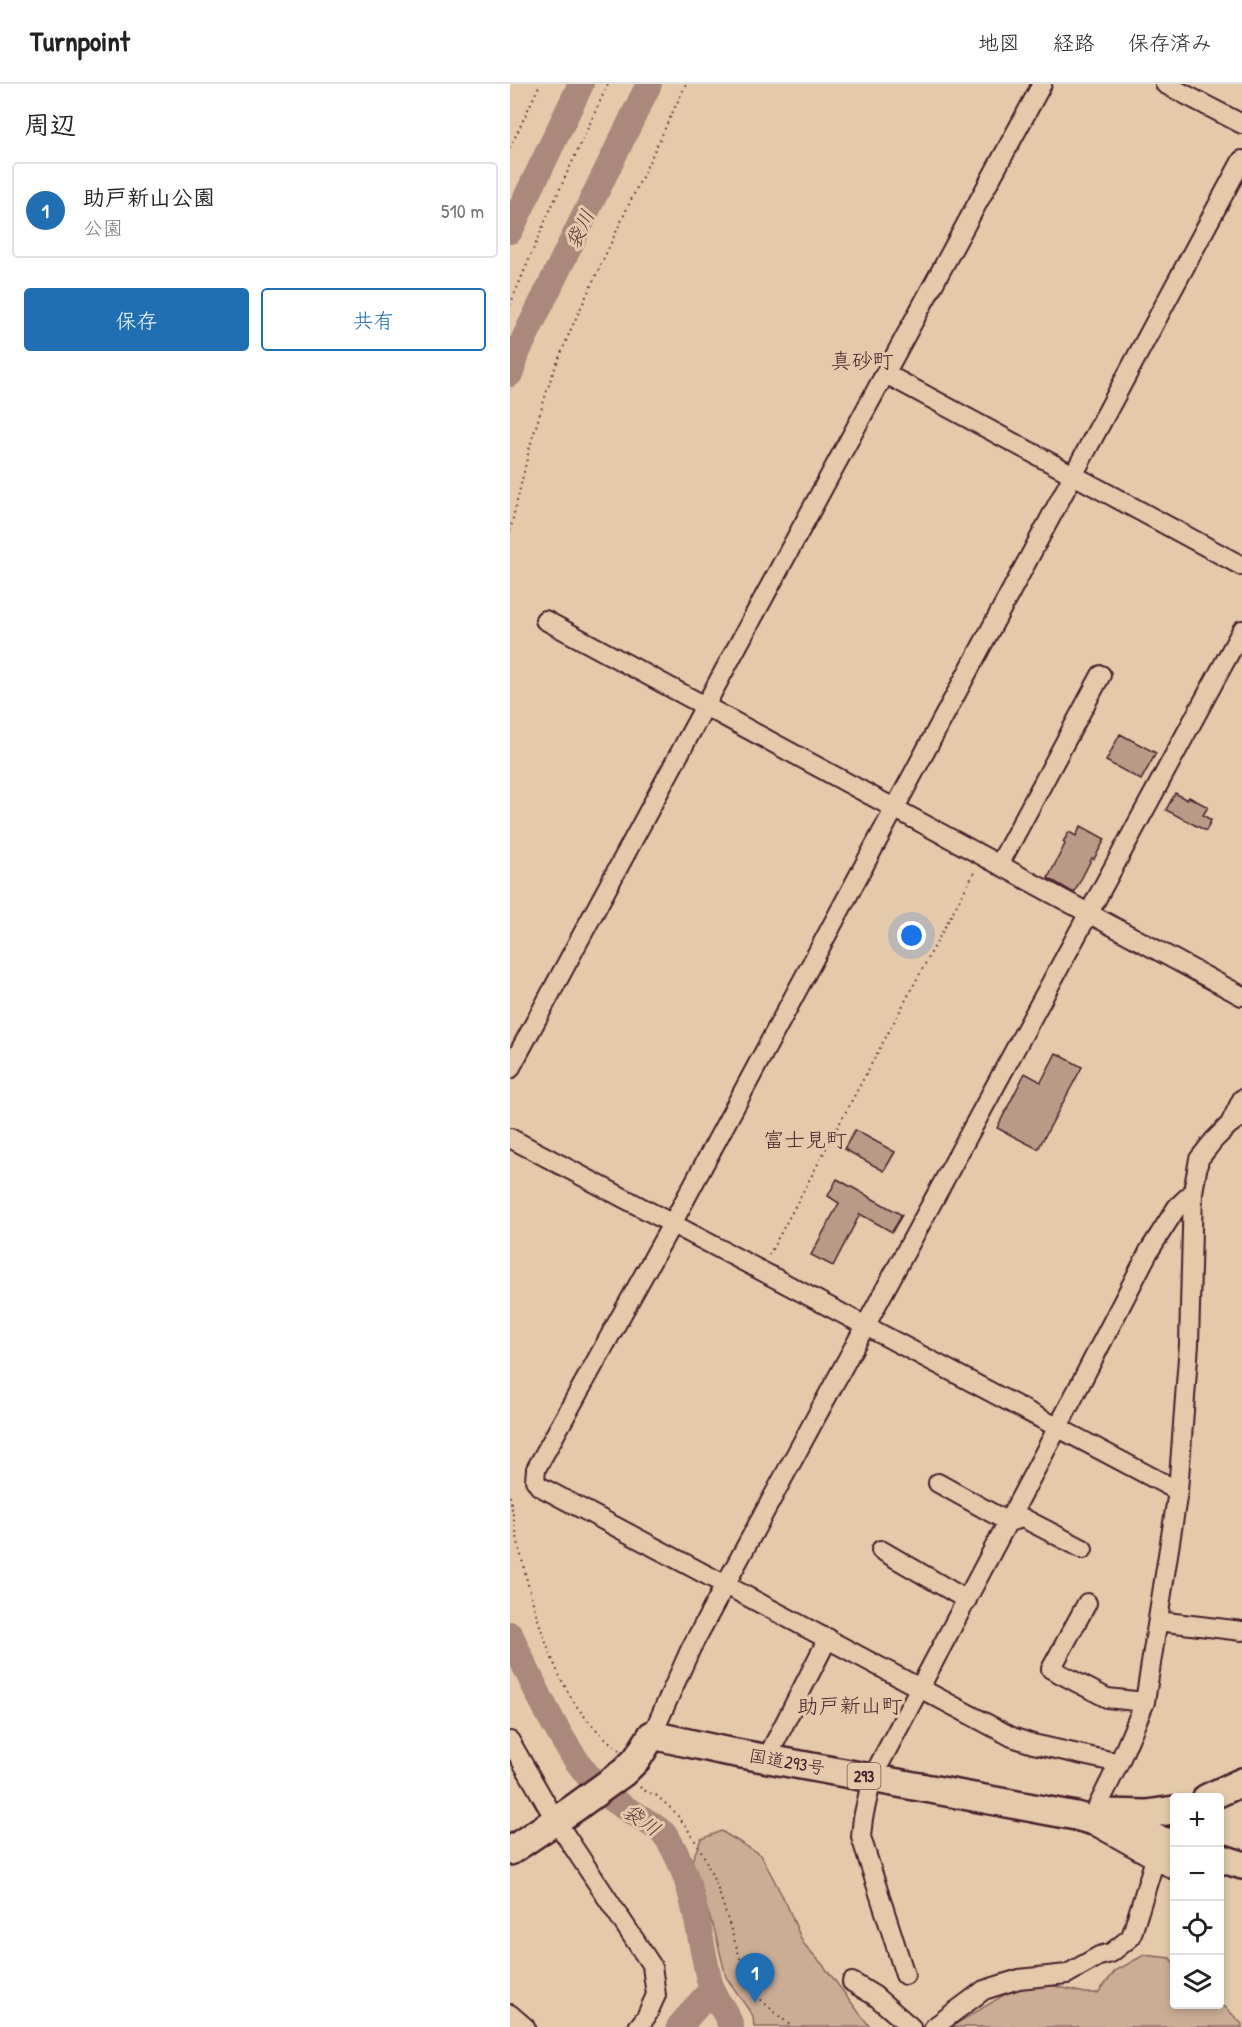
<!DOCTYPE html>
<html lang="ja">
<head>
<meta charset="utf-8">
<style>
  body { margin:0; font-family:"Patrick Hand","Klee One",sans-serif; background:#f2f2f2; color:#222 }
  .controls { position:absolute; right:18px; bottom:18px; display:grid; overflow:hidden; border-radius:6px; box-shadow:0 3px 9px #0003 }
  .controls button { width:54px; height:54px; display:grid; place-items:center; padding:0; border:0; border-bottom:2px solid #e0e0e0; background:#fff; color:#222; font:30px sans-serif }
  .you { position:absolute; left:402px; top:852px; width:21px; height:21px; margin:-15px; border:4px solid #fff; border-radius:50%; background:#1a73e8; box-shadow:0 0 0 9px #1a73e833 }
  .badge { display:grid; place-items:center; width:39px; height:39px; border-radius:50%; background:#1f6fb2; color:#fff; font-size:20px; font-weight:700 }
  .pin { position:absolute; translate:-50% -50px; filter:drop-shadow(0 2px 3px #0008) }
  .pin::after { content:''; position:absolute; top:32px; width:21px; height:18px; background:inherit; clip-path:polygon(0 0,100% 0,50% 100%) }
  .list { margin:0; padding:0; list-style:none }
  h2 { display:flex; justify-content:space-between; align-items:center; height:78px; margin:0; padding:0 24px; font-size:26px }
  h2 small { font-size:20px; font-weight:400; color:#767676 }
  .list li { display:grid; grid-template-columns:39px 1fr auto; gap:18px; align-items:center; box-sizing:border-box; height:96px; margin:0 12px 12px; padding:0 12px; border:2px solid #e0e0e0; border-radius:6px }
  .list b { display:block; font-size:22px; white-space:nowrap }
  .list p { margin:0; font-size:20px; white-space:nowrap; color:#767676 }
  .list em { font-size:20px; font-style:normal; color:#767676 }
  .actions { display:flex; gap:12px; padding:18px 24px }
  .actions a { flex:1; padding:14px 0; border:2px solid #1f6fb2; border-radius:6px; text-align:center; font-size:21px; color:#1f6fb2 }
  .actions .main { background:#1f6fb2; color:#fff }
  .icon { flex:none; width:33px; height:33px; fill:none; stroke:currentColor; stroke-width:2; stroke-linecap:round; stroke-linejoin:round }
  .map { position:relative; flex:none; width:732px; height:1943px; overflow:hidden }
  header { display:flex; align-items:center; gap:36px; box-sizing:border-box; height:84px; padding:0 30px; background:#fff; border-bottom:2px solid #e0e0e0 }
  header strong { font-size:28px }
  nav { display:flex; gap:33px; margin-inline-start:auto; font-size:21px }
  main { display:flex }
  aside { flex:1; background:#fff }
  .map>svg:first-child { display:block }
  .green { fill:#cbad96; stroke:#8a6660; stroke-width:1.5 }
  .lines { fill:none; stroke-linecap:round; stroke-linejoin:round }
  .river { stroke:#aa887b; stroke-width:26 }
  .building { fill:#b99a87; stroke:#4a1f2b; stroke-width:1.5 }
  .minor-casing { stroke:#4a1f2b; stroke-width:22 }
  .highway-casing { stroke:#4a1f2b; stroke-width:32 }
  .path { stroke:#4a1f2b; stroke-width:2; stroke-dasharray:1.5 4.5; stroke-linecap:butt }
  .minor { stroke:#e4c9ab; stroke-width:18 }
  .highway { stroke:#e4c9ab; stroke-width:27 }
  .labels { text-anchor:middle; stroke-width:6; stroke-linejoin:round; paint-order:stroke }
  .shield { fill:#e4c9ab; stroke:#785251; stroke-width:1.5 }
  .shield-label { font-size:16px; font-weight:bold; fill:#4a1f2b }
  .street-label { font-size:18px; fill:#4a1f2b; stroke:#e4c9ab }
  .water-label { font-size:20px; font-style:italic; fill:#5d343b; stroke:#e4c9ab }
  .quarter-label { font-size:21px; fill:#4a1f2b; stroke:#e4c9ab }
</style>
</head>
<body>
<header>
<strong>Turnpoint</strong>
<nav><a>地図</a><a>経路</a><a>保存済み</a></nav>
</header>
<main>
<aside>
<h2>周辺<small></small></h2>
<ul class="list">
<li><span class="badge">1</span><div><b>助戸新山公園</b><p>公園</p></div><em>510 m</em></li>
</ul>
<div class="actions"><a class="main">保存</a><a>共有</a></div>
</aside>
<div class="map">
<svg width="732" height="1943" viewBox="0 0 732 1943">
  <rect width="100%" height="100%" fill="#e4c9ab"/>
  <filter id="ink" filterUnits="userSpaceOnUse"><feTurbulence type="fractalNoise" baseFrequency=".0167" numOctaves="2"/><feDisplacementMap in="SourceGraphic" scale="12" xChannelSelector="R" yChannelSelector="G"/><feConvolveMatrix kernelMatrix="1 2 1 2 8 2 1 2 1" color-interpolation-filters="sRGB"/></filter>
  <g filter="url(#ink)">
    <path class="green" d="M211 1747 251 1771 277 1821 293 1859 313 1881 360 1943H244L243 1932 216 1893 205 1848 181 1779 191 1755Z
      M634 1871 660 1874 664 1880V1920H707L715 1923 732 1940V1943H441L519 1896 575 1909H588L605 1887Z"/>
    <g class="lines">
      <path class="river" d="M0 147 71 0
        M0 290 8 267 139 0
        M0 1550C23 1600 55 1673 95 1710 109 1723 148 1740 158 1755 186 1800 188 1853 201 1903 205 1918 218 1928 221 1943
        M169 1943 201 1906"/>
    </g>
    <path class="building" d="M610 650 646 669 631 696 596 677Z
      M665 709 677 716 679 713 698 723 693 731 701 736 696 747 656 726Z
      M571 742 595 755 584 775 582 774 564 809 538 794 555 760 553 758 559 748 566 752Z
      M546 969 572 983 528 1065 487 1044 515 989 531 998Z
      M345 1046 385 1068 374 1087 334 1065Z
      M327 1095 392 1131 382 1148 350 1130 323 1182 301 1171 329 1119 318 1112Z"/>
    <g class="lines">
      <g class="minor-casing">
        <path id="minor" d="M532 0 195 622 732 912
          M655 0 732 40
          M376 290 732 482
          M489 781 591 591
          M0 985 195 622 35 536
          M720 1040 732 1015
          M0 1054 668 1407
          M428 1399 498 1438 513 1434 573 1465
          M371 1466 457 1516
          M577 1519 541 1585 597 1614 635 1618
          M648 1537 732 1547
          M142 1651 181 1564 732 546
          M0 1657 46 1737 142 1882 146 1911 136 1933 128 1943
          M259 1675 263 1662 318 1554
          M609 1679 523 1660 502 1653 29 1402 25 1396 26 1385 162 1140 732 76
          M664 1786 585 1742 581 1736 609 1679 635 1618 668 1407 679 1260 683 1108 689 1075 704 1056 720 1040 732 1033
          M395 1891 351 1753 353 1734 362 1694 548 1343 639 1167 667 1123 683 1108
          M342 1898 365 1912 401 1943
          M0 1930 15 1943
          M424 1943 474 1906 509 1895 557 1890 589 1872 601 1869 621 1853 645 1775"/>
      </g>
      <g class="highway-casing">
        <path id="highway" d="M697 1714 732 1698
          M594 1729 637 1730 664 1726
          M0 1767 63 1725 114 1688 127 1675 142 1651 210 1666 566 1732 664 1760
          M710 1774 732 1781"/>
      </g>
      <path class="path" d="M0 64 30 0
        M0 221 36 135 98 0
        M0 447 20 362 41 294 61 245 114 131 176 0
        M259 1171 466 785
        M0 1412C9 1473 32 1573 68 1624 80 1640 93 1653 109 1666
        M130 1703 133 1706 147 1712 164 1727 177 1744 193 1770 209 1808 238 1899 252 1917 282 1943"/>
      <use href="#minor" class="minor"/>
      <use href="#highway" class="highway"/>
    </g>
  </g>
  <g class="labels">
    <rect class="shield" x="337.5" y="1679" width="33" height="26" rx="4.5"/>
    <g class="shield-label">
      <text x="354" y="1698">293</text>
    </g>
    <g class="street-label">
      <text transform="translate(277 1678) rotate(10)" y="6">国道293号</text>
    </g>
    <g class="water-label">
      <text transform="translate(70 145) rotate(-64)" y="7">袋川</text>
      <text transform="translate(132 1736) rotate(35)" y="7">袋川</text>
    </g>
    <g class="quarter-label">
      <text x="352" y="284">真砂町</text>
      <text x="295" y="1063">富士見町</text>
      <text x="340" y="1629">助戸新山町</text>
    </g>
  </g>
</svg>
<div class="controls">
<button>+</button>
<button>−</button>
<button><svg class="icon" aria-label="locate" viewBox="0 0 24 24"><circle cx="12" cy="12" r="6"/><path d="M12 2v4M12 18v4M2 12h4M18 12h4"/></svg></button>
<button><svg class="icon" aria-label="layers" viewBox="0 0 24 24"><path d="M12 4l9 5-9 5-9-5zM3 14l9 5 9-5"/></svg></button>
</div>
<div class="you"></div>
<div class="pin badge" style="left:245px;top:1919px">1</div>
</div>
</main>
</body>
</html>
